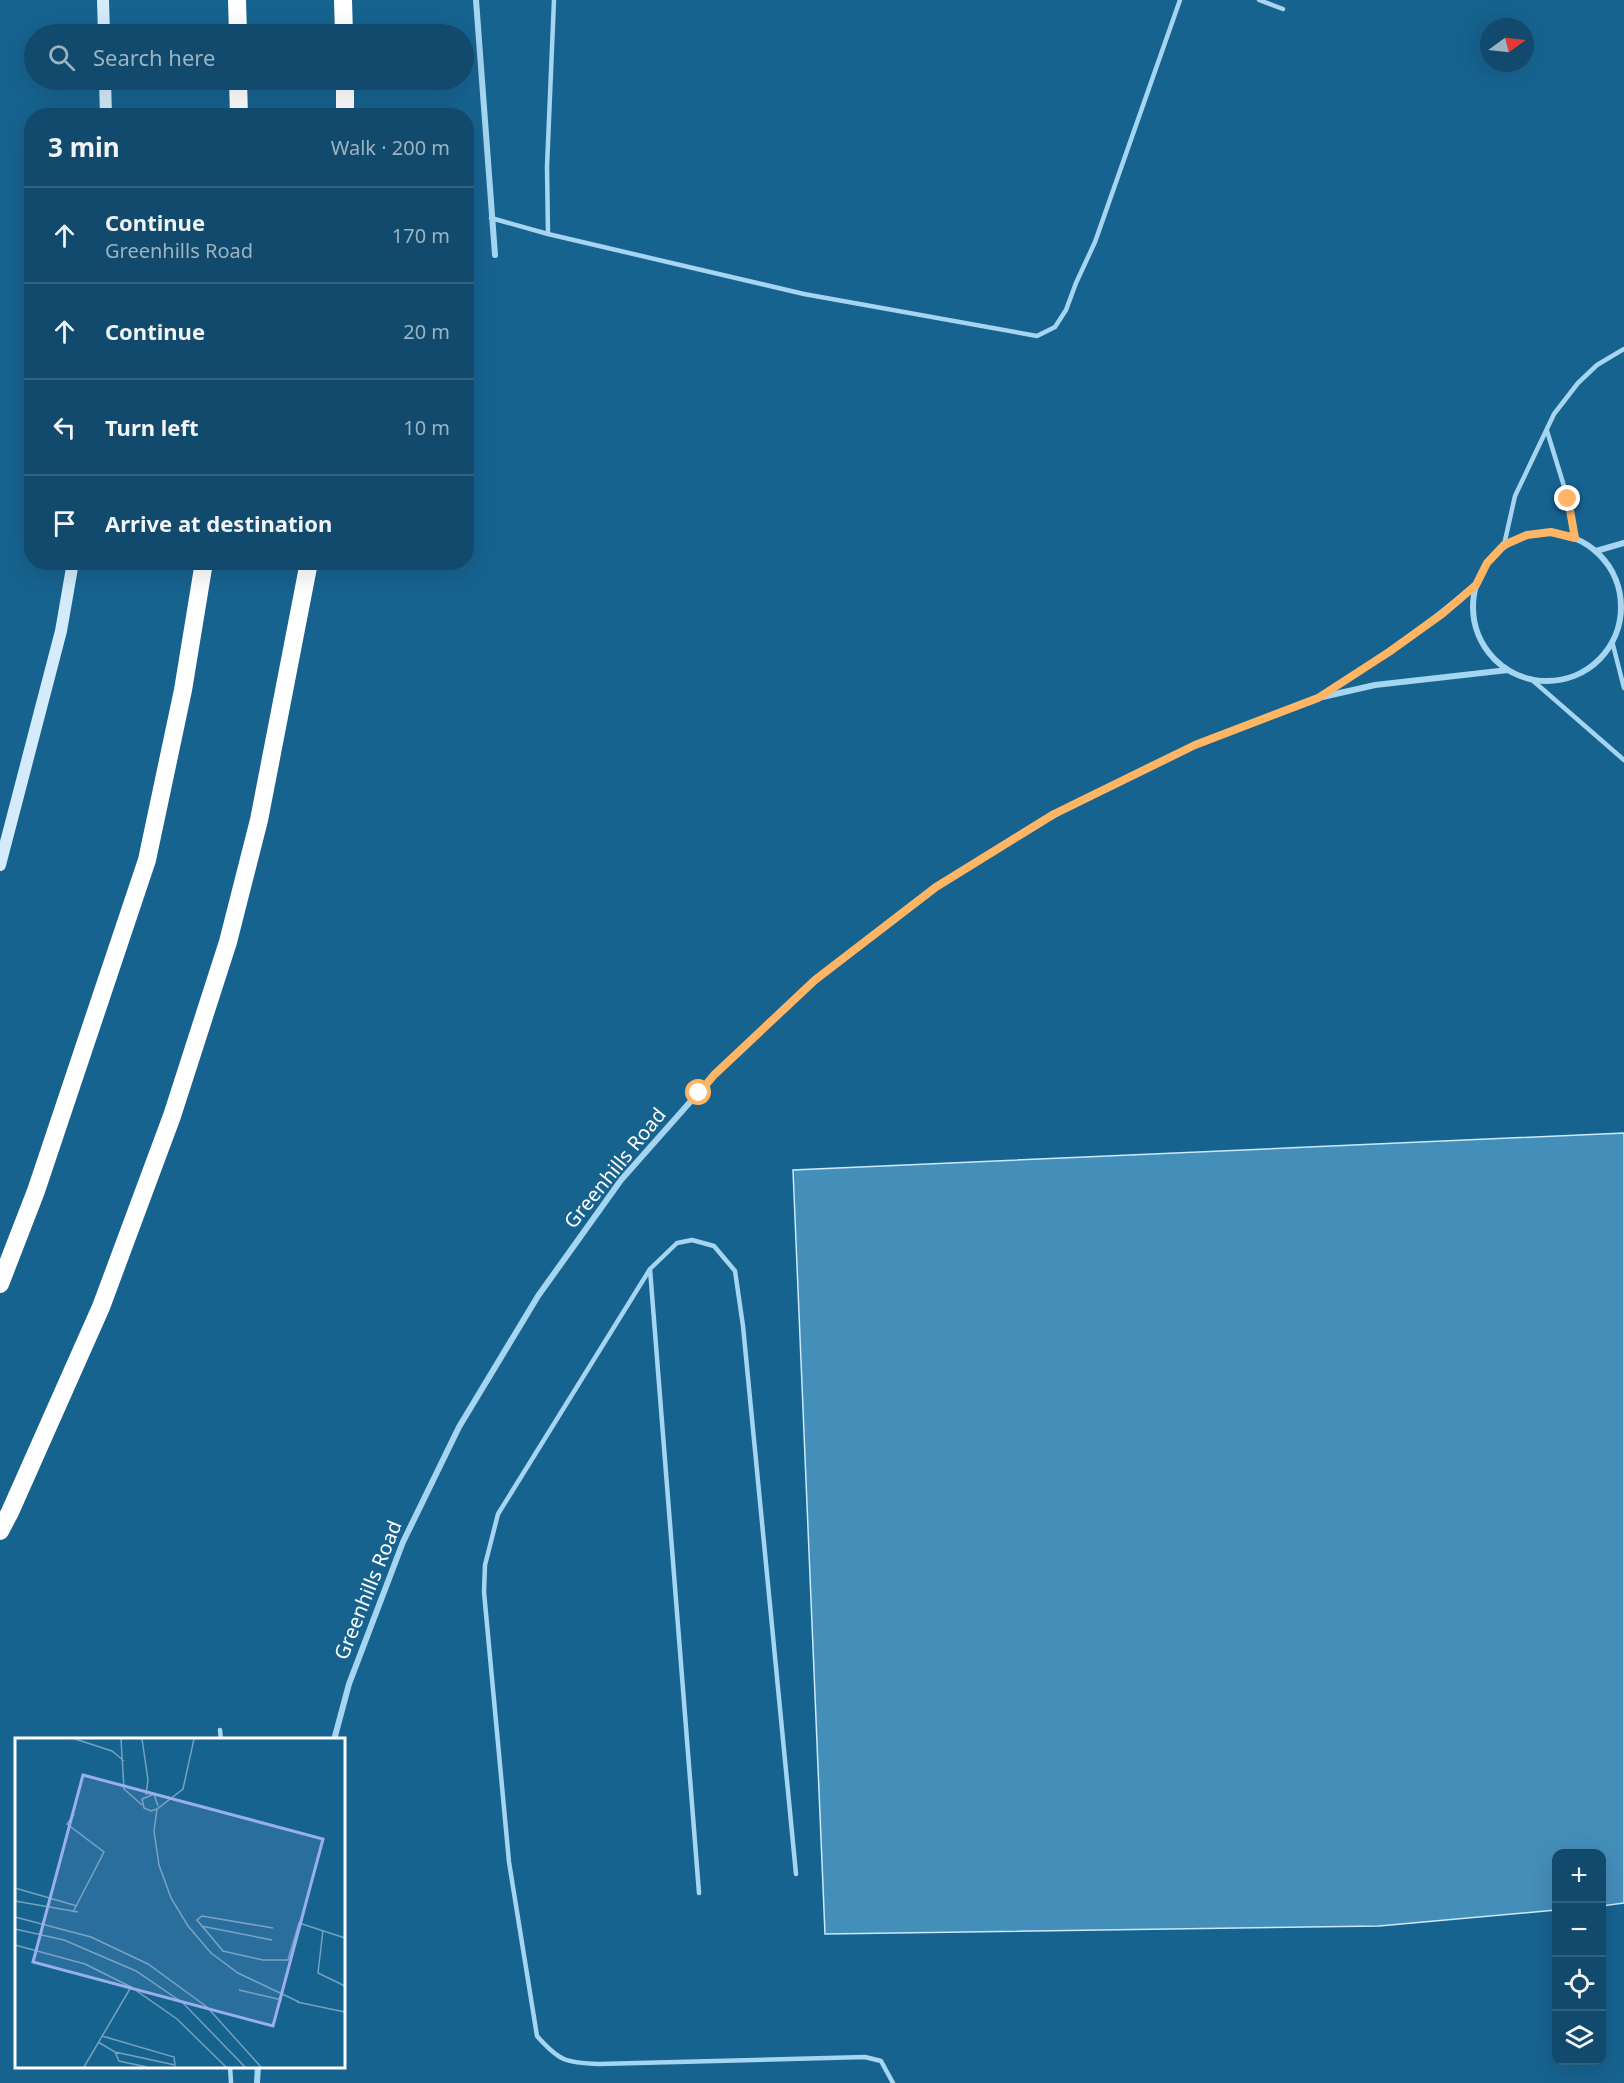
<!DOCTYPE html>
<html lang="en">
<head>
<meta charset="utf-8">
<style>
  body { margin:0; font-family:"Noto Sans",sans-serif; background:#1a5172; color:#f1f3f6 }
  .controls { position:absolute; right:18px; bottom:18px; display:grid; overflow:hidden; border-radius:12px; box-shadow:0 6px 24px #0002 }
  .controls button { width:54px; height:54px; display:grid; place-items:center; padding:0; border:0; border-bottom:2px solid #30627f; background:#114a6c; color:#f1f3f6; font:30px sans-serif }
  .compass { position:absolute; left:1480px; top:18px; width:54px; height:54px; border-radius:50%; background:#114a6c; box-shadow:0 6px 24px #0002; rotate:75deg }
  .stop { position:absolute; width:18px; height:18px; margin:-14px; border:4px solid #ffb563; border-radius:50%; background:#fff }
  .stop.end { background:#ffb563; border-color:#fff; box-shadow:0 2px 6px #0008 }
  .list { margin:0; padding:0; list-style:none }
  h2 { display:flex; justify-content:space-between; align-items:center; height:78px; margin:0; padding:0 24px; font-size:26px }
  h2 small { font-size:20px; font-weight:400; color:#9cb3c2 }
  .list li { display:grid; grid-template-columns:39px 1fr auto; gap:18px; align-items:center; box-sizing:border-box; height:96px; padding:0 24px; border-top:2px solid #30627f }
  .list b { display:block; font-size:22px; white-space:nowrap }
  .list p { margin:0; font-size:20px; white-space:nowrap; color:#9cb3c2 }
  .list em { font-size:20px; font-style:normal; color:#9cb3c2 }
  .icon { flex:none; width:33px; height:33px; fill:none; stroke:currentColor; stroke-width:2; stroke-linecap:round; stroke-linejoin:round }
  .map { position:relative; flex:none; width:1624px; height:2083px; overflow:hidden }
  .search { position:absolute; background:#114a6c; box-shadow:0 6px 24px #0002; left:24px; top:24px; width:450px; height:66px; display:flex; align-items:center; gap:15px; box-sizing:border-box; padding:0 21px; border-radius:33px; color:#9cb3c2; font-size:22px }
  .panel { position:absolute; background:#114a6c; box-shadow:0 6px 24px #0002; left:24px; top:108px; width:450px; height:462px; border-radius:24px }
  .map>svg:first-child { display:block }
  .building { fill:#448eba; stroke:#cbeafb; stroke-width:1.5 }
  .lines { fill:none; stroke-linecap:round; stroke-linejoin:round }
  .lane { stroke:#a5d5f0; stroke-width:4.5 }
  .street { stroke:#a5d5f0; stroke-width:6 }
  .secondary { stroke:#d3ebfb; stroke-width:12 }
  .highway { stroke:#fff; stroke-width:18 }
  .route { stroke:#ffb563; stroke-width:8 }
  .labels { text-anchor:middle; stroke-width:4.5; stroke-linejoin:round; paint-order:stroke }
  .street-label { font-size:20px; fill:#fff; stroke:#176390 }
  .inset-road { fill:none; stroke:#74a1bc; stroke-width:1.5 }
  .view { fill:#99afed; fill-opacity:0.15; stroke:#99afed; stroke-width:3 }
  .inset-edge { fill:none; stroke:#fff; stroke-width:3 }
</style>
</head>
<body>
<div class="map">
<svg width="1624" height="2083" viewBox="0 0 1624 2083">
  <rect width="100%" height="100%" fill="#176390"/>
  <path class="building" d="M1624 1133V1903L1602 1906V1854H1556V1910L1379 1926 825 1934 793 1170Z"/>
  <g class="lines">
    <path class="lane" d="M1259 0 1283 9
      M491 218 548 234 804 294 1037 336 1055 327 1066 310 1076 283 1095 242 1180 0
      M548 234 547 167 554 0
      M1547 431 1568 499 1575 538
      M1504 545 1515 496 1554 414 1578 383 1597 365 1624 349
      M1612 641 1624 688
      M1531 679 1624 760
      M650 1269 699 1893
      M220 1730 221 1740
      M796 1874 743 1326 735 1271 714 1246 692 1240 677 1243 650 1269 498 1514 485 1565 484 1592 509 1862 537 2036C559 2061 566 2063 599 2064L865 2057 881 2061 893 2083
      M230 2066 231 2083"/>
    <path class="street" d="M476 0 495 255
      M1473 607a74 74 0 1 1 148 0a74 74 0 1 1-148 0Z
      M1596 551 1624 543
      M1324 694C1377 660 1428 626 1475 585
      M334 1740 349 1684 403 1542 459 1427 538 1296 621 1180 714 1075 815 980 936 887 1054 815 1195 745 1318 698 1375 685 1508 670
      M257 2083 258 2066"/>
    <path class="secondary" d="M103 0 104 34
      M105 80 106 116
      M0 865 61 631 73 562"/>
    <path class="highway" d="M237 0 238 34
      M343 0 344 34
      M238 80 239 116
      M345 116V80
      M0 1284 36 1191 147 860 183 690 204 562
      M0 1531 10 1512 101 1307 172 1116 228 942 259 820 309 562"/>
  </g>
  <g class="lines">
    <path class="route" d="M699 1093 714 1075 815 980 936 887 1054 814 1195 745 1318 698 1389 652 1442 614 1476 585 1487 563 1504 545 1527 535 1551 532 1575 538 1568 499"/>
  </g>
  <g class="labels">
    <g class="street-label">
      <text transform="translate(615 1168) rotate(-51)" y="7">Greenhills Road</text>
      <text transform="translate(368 1590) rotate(-68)" y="7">Greenhills Road</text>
    </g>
  </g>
  <g transform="translate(15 1738)">
    <rect width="330" height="330" fill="#176390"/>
    <path class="inset-road" d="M60 1 97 13 109 23M106 1 109 51 127 67M127 1 133 42 131 57M143 68 139 56 127 61 129 70 136 73 142 71 168 51 179 1M142 71 139 93 144 127 156 160 173 188 196 215 223 235 284 264M0 150 62 168M0 163 63 174M58 174 89 114 52 86 59 76M0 179 76 199 133 226 192 269 246 329M186 188 257 202M258 190 187 178 182 182 208 213 248 222H273L284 185 330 200M0 191 49 202 121 233 168 265 230 329M308 192 303 235 330 248M0 207 70 226 116 249 162 281 211 329M224 252 267 262M282 264 330 274M83 304 100 314 160 327 159 319 87 298M100 314 104 323 132 329M69 329 116 249"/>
    <path class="view" d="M68 37 308 101 258 288 18 224Z"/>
    <rect width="330" height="330" class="inset-edge"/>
  </g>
</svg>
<div class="controls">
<button>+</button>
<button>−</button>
<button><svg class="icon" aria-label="locate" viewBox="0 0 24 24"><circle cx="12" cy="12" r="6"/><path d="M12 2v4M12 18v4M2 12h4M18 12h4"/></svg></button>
<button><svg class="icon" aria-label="layers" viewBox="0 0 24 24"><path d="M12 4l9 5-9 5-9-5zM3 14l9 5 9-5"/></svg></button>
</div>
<svg class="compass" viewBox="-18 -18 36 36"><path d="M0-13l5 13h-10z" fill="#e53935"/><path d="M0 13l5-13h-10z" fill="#9cb3c2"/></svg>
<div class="stop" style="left:699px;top:1093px"></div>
<div class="stop end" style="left:1568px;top:499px"></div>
<div class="search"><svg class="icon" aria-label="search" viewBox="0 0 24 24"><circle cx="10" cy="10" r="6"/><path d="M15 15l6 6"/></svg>Search here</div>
<section class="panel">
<h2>3 min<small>Walk · 200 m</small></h2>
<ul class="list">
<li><svg class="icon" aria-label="ahead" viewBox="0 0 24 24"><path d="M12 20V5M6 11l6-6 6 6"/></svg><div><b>Continue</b><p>Greenhills Road</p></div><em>170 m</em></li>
<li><svg class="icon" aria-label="ahead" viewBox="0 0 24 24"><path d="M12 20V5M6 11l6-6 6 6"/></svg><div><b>Continue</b></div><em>20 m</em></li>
<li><svg class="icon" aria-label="left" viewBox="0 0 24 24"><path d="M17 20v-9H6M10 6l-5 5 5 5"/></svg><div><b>Turn left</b></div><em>10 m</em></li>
<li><svg class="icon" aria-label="arrive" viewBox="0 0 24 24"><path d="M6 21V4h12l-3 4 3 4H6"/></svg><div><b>Arrive at destination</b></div></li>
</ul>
</section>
</div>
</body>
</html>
